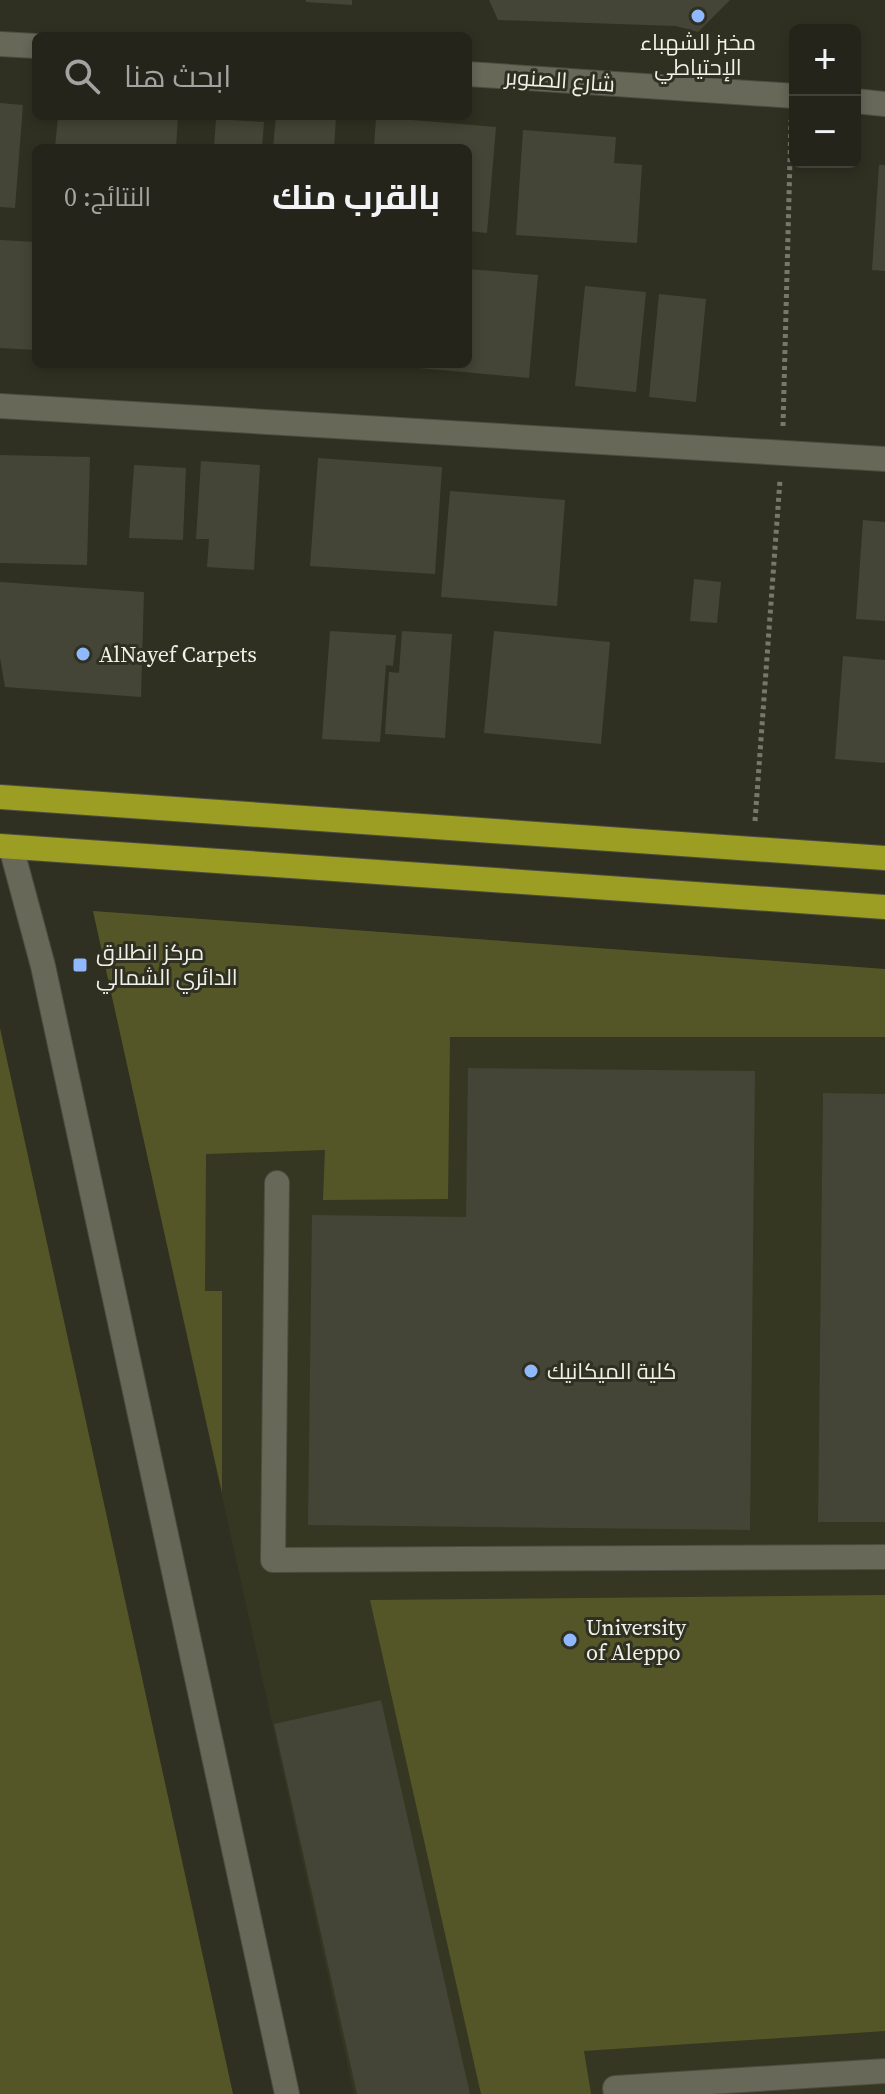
<!DOCTYPE html>
<html lang="ar">
<head>
<meta charset="utf-8">
<style>
  body { margin:0; font-family:"Source Serif 4",Cairo,serif; background:#2c2c23; color:#f1f3f6; direction:rtl }
  .controls { position:absolute; right:24px; top:24px; display:grid; overflow:hidden; border-radius:12px; box-shadow:0 4px 12px #0003 }
  .controls button { width:72px; height:72px; display:grid; place-items:center; padding:0; border:0; border-bottom:2px solid #414139; background:#24241a; color:#f1f3f6; font:40px sans-serif }
  .list { margin:0; padding:0; list-style:none }
  h2 { display:flex; justify-content:space-between; align-items:center; height:104px; margin:0; padding:0 32px; font-size:34px }
  h2 small { font-size:26px; font-weight:400; color:#a3a4a2 }
  .icon { flex:none; width:44px; height:44px; fill:none; stroke:currentColor; stroke-width:2; stroke-linecap:round; stroke-linejoin:round }
  .map { position:relative; flex:none; width:885px; height:2094px; overflow:hidden; direction:ltr }
  .search { position:absolute; background:#24241a; box-shadow:0 4px 12px #0003; left:32px; top:32px; width:440px; height:88px; display:flex; align-items:center; gap:20px; box-sizing:border-box; padding:0 28px; border-radius:12px; color:#a3a4a2; font-size:30px }
  .panel { position:absolute; background:#24241a; box-shadow:0 4px 12px #0003; left:32px; top:144px; width:440px; height:224px; border-radius:12px; direction:rtl }
  .map>svg:first-child { display:block }
  .built { fill:#363722 }
  .green { fill:#555627 }
  .building { fill:#444536 }
  .lines { fill:none; stroke-linecap:round; stroke-linejoin:round }
  .minor-casing { stroke:#4c4c40; stroke-width:26 }
  .major-casing { stroke:#4c4c40; stroke-width:26 }
  .path { stroke:#77786c; stroke-width:5; stroke-dasharray:4 4; stroke-linecap:butt }
  .minor { stroke:#676858; stroke-width:24 }
  .major { stroke:#9c9d23; stroke-width:24 }
  .poi-dot { fill:#8fb8fd; stroke:#303022; stroke-width:3 }
  .labels { text-anchor:middle; stroke-width:6; stroke-linejoin:round; paint-order:stroke }
  .poi-label { font-size:22px; fill:#f0f1e8; stroke:#303022; text-anchor:start }
  .street-label { font-size:22px; fill:#f0f1e8; stroke:#303022 }
</style>
</head>
<body>
<div class="map">
<svg width="885" height="2094" viewBox="0 0 885 2094">
  <rect width="100%" height="100%" fill="#303022"/>
  <path class="built" d="M93 911 885 969V2094H354Z"/>
  <path class="green" d="M93 911 885 969V1037H450L448 1199 323 1200 325 1150 206 1154 205 1291H222V1493Z
    M0 1028 233 2094H0Z
    M885 1595V2031L584 2051 591 2094H481L370 1600Z"/>
  <path class="building" d="M306 0H352V5L306 2Z
    M489 0H730L698 32 676 26 498 20Z
    M0 103 23 105 15 208 0 207Z
    M58 116H178L176 148H55Z
    M276 116 336 118 334 148H273Z
    M376 117 496 127 487 233 468 231V148H374Z
    M216 119 264 122 262 148H214Z
    M523 130 616 137 614 163 642 165 637 243 516 235Z
    M879 165H885V271L872 270Z
    M0 240 36 242V350L0 348Z
    M468 269 538 275 529 378 419 368 420 364H468Z
    M585 286 646 292 636 392 575 386Z
    M659 294 706 299 696 402 649 397Z
    M0 455 90 457 87 565 0 563Z
    M318 458 442 467 435 574 310 566Z
    M201 461 260 465 254 570 207 567 209 539H196Z
    M134 465 186 468 183 540 129 538Z
    M450 491 565 500 557 606 441 597Z
    M863 520 885 522V621L856 619Z
    M694 579 721 582 717 623 690 621Z
    M0 582 144 592 141 697 5 687 0 658Z
    M330 631 396 635 393 666 386 665 380 742 322 739Z
    M402 631 452 634 445 738 385 734 389 672 399 673Z
    M494 631 610 642 601 744 484 733Z
    M843 656 885 660V763L835 759Z
    M468 1068 755 1071 750 1530 308 1525 312 1215 466 1217Z
    M823 1093 885 1094V1522H818Z
    M381 1700 470 2094H357L274 1724Z"/>
  <g class="lines">
    <g class="minor-casing">
      <path id="minor" d="M0 44 36 46
        M468 74 795 96
        M855 101 885 104
        M0 406 885 459
        M11 847 43 966 287 2094
        M277 1183 273 1560 885 1557
        M616 2094 615 2088 885 2071"/>
    </g>
    <g class="major-casing">
      <path id="major" d="M0 797 885 858
        M0 846 885 907"/>
    </g>
    <path class="path" d="M783 426 791 120
      M755 821 780 480"/>
    <use href="#minor" class="minor"/>
    <use href="#major" class="major"/>
  </g>
  <g class="poi-dot">
    <circle cx="698" cy="16" r="8"/>
    <circle cx="83" cy="654" r="8"/>
    <rect x="72" y="957" width="16" height="16" rx="4"/>
    <circle cx="531" cy="1371" r="8"/>
    <circle cx="570" cy="1640" r="8"/>
  </g>
  <g class="labels">
    <g class="poi-label">
      <text x="698" y="50" text-anchor="middle">مخبز الشهباء<tspan x="698" dy="25">الإحتياطي</tspan></text>
      <text x="99" y="662">AlNayef Carpets</text>
      <text x="96" y="960">مركز انطلاق<tspan x="96" dy="25">الدائري الشمالي</tspan></text>
      <text x="547" y="1379">كلية الميكانيك</text>
      <text x="586" y="1635">University<tspan x="586" dy="25">of Aleppo</tspan></text>
    </g>
    <g class="street-label">
      <text transform="translate(560 80) rotate(4)" y="8">شارع الصنوبر</text>
    </g>
  </g>
</svg>
<div class="controls">
<button>+</button>
<button>−</button>
</div>
<div class="search"><svg class="icon" aria-label="search" viewBox="0 0 24 24"><circle cx="10" cy="10" r="6"/><path d="M15 15l6 6"/></svg>ابحث هنا</div>
<section class="panel">
<h2>بالقرب منك<small>النتائج: 0</small></h2>
<ul class="list">
</ul>
</section>
</div>
</body>
</html>
